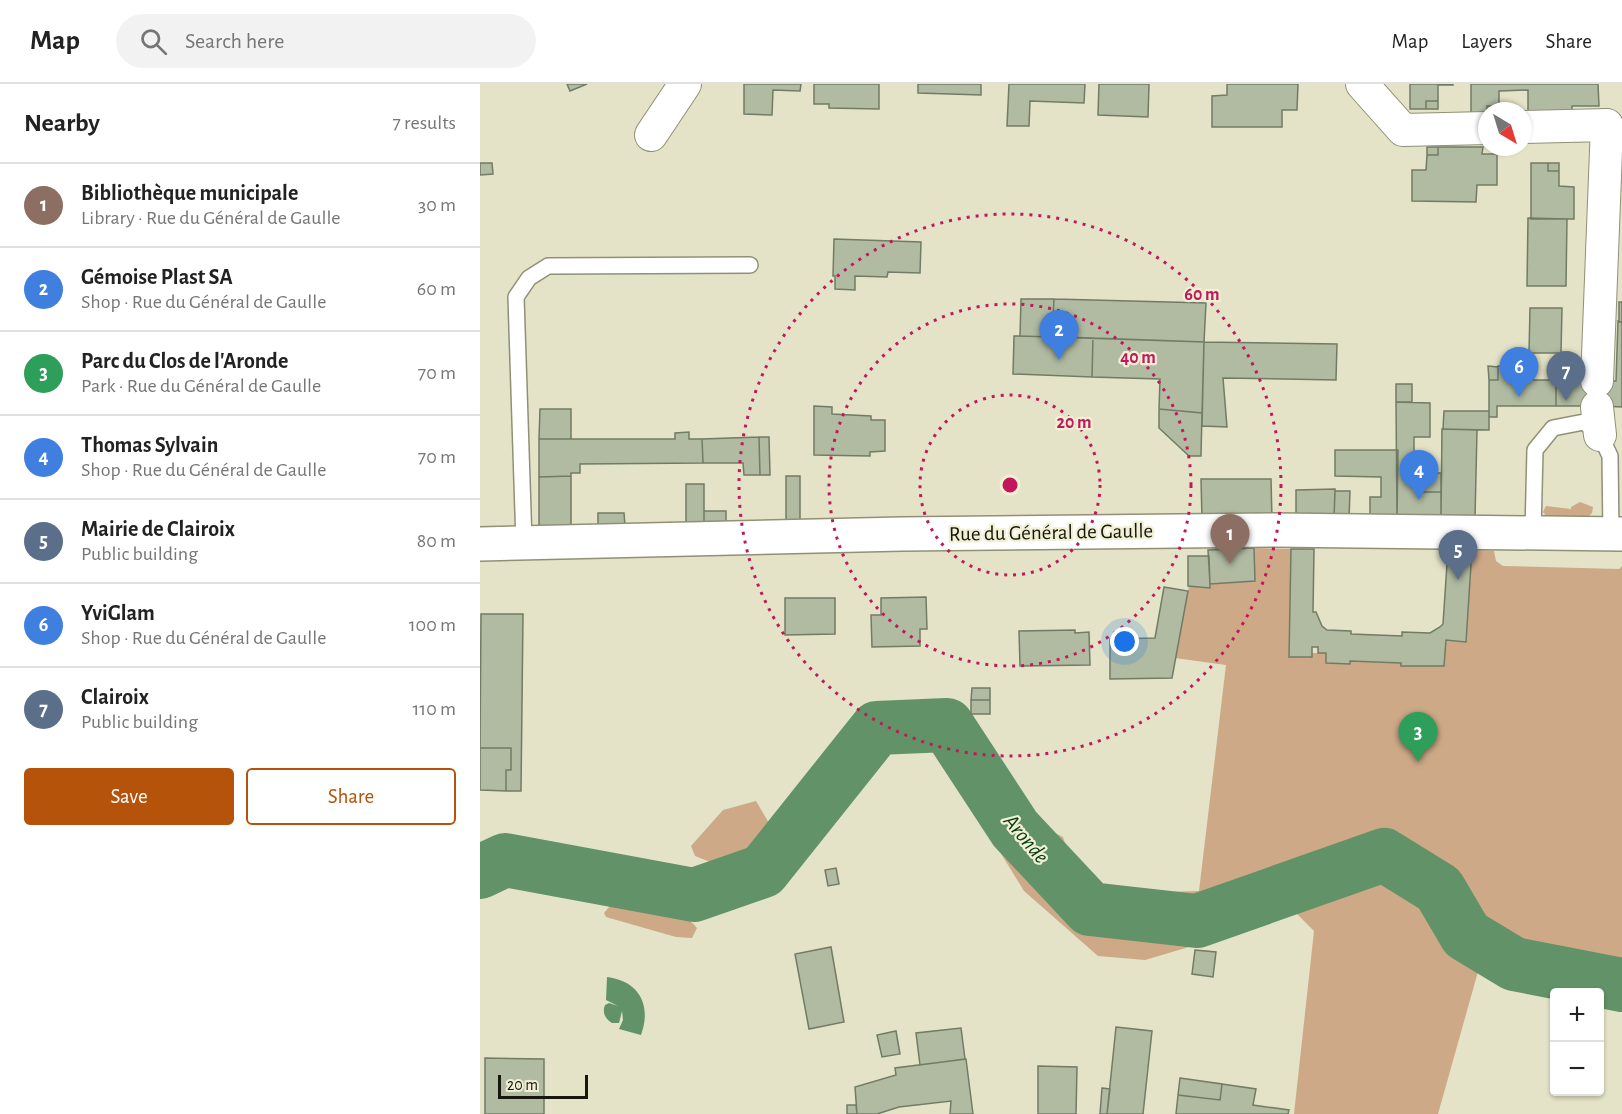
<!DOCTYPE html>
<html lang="en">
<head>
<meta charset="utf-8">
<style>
  body { margin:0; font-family:"Alegreya Sans",sans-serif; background:#f2f2f2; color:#222 }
  .controls { position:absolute; right:18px; bottom:18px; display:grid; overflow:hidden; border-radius:6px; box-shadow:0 2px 4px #0004 }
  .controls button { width:54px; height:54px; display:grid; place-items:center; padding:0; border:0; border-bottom:2px solid #e0e0e0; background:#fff; color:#222; font:30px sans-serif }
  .compass { position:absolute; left:998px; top:18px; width:54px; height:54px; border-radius:50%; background:#fff; box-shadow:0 2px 4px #0004; rotate:142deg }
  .scale { position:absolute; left:18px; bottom:15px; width:90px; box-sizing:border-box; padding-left:6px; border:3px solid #17170d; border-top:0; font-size:16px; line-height:21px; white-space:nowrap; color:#17170d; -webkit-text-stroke:4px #f1f0d4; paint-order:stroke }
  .you { position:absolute; left:645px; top:558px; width:21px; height:21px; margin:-15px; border:4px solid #fff; border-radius:50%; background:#1a73e8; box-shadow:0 0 0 9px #1a73e833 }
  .badge { display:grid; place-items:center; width:39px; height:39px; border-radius:50%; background:#b45309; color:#fff; font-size:20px; font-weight:700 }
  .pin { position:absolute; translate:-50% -50px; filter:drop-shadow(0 2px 3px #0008) }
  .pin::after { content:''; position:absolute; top:32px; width:21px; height:18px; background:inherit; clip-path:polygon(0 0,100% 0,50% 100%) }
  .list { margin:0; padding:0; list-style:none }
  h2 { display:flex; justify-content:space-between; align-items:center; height:78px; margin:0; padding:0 24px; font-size:26px }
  h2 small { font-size:20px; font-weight:400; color:#767676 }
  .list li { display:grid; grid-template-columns:39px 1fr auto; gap:18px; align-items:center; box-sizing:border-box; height:84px; padding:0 24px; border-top:2px solid #e0e0e0 }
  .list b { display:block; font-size:22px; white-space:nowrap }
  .list p { margin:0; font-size:20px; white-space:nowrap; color:#767676 }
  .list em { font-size:20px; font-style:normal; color:#767676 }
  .actions { display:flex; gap:12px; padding:18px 24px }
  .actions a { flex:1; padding:14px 0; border:2px solid #b45309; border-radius:6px; text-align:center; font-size:21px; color:#b45309 }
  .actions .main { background:#b45309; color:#fff }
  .icon { flex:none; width:33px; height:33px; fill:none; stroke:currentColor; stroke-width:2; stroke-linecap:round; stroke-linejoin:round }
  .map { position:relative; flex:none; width:1142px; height:1030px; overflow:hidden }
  header { display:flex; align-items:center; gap:36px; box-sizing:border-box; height:84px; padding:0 30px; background:#fff; border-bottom:2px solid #e0e0e0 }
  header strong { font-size:28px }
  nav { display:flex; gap:33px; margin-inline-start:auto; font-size:21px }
  .search { width:420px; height:54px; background:#f2f2f2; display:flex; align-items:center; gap:15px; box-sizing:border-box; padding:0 21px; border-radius:33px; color:#767676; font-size:22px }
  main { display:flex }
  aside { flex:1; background:#fff }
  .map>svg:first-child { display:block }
  .green { fill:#cda987 }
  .water { fill:#629267 }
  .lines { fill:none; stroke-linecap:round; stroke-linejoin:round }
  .river { stroke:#629267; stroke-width:54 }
  .building { fill:#b0bba2; stroke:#717c64; stroke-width:1.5 }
  .lane-casing { stroke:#919076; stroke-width:18 }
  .street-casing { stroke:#919076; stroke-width:34 }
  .secondary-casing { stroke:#919076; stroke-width:36 }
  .lane { stroke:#fff; stroke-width:15 }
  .street { stroke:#fff; stroke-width:32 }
  .secondary { stroke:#fff; stroke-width:33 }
  .ring { fill:none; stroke:#c2185b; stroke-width:3; stroke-dasharray:3 6 }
  .labels { text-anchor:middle; stroke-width:4.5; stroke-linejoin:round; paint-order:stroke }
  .street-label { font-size:21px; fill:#17170d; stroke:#f1f0d4 }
  .water-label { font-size:22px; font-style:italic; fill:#023d12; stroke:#f1f0d4 }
  .centre { fill:#c2185b; stroke:#f1f0d4; stroke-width:3 }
  .ring-label { font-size:18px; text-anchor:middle; font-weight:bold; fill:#c2185b; stroke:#f1f0d4; stroke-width:4.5; stroke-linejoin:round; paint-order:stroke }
</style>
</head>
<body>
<header>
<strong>Map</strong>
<div class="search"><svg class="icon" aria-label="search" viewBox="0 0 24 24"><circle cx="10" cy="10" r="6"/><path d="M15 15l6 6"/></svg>Search here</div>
<nav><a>Map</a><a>Layers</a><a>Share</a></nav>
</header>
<main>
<aside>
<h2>Nearby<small>7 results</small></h2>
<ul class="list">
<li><span class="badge" style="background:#8d6e63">1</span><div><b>Bibliothèque municipale</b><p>Library · Rue du Général de Gaulle</p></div><em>30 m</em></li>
<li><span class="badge" style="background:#3f7fe0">2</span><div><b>Gémoise Plast SA</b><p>Shop · Rue du Général de Gaulle</p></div><em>60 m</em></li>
<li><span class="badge" style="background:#2e9e5b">3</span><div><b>Parc du Clos de l'Aronde</b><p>Park · Rue du Général de Gaulle</p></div><em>70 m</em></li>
<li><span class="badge" style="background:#3f7fe0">4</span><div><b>Thomas Sylvain</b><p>Shop · Rue du Général de Gaulle</p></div><em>70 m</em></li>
<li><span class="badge" style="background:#5c6f8a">5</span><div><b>Mairie de Clairoix</b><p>Public building</p></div><em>80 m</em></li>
<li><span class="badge" style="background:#3f7fe0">6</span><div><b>YviGlam</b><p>Shop · Rue du Général de Gaulle</p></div><em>100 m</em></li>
<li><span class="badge" style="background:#5c6f8a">7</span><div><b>Clairoix</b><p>Public building</p></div><em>110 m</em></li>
</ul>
<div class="actions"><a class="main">Save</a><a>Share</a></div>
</aside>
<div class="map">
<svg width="1142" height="1030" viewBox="0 0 1142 1030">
  <rect width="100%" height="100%" fill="#e4e3c7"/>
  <path class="green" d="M1100 418 1113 423 1112 429 1108 433H1067L1063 428 1066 422 1091 425V423Z
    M774 464 811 465 809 573H832V569H846V579L870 580V577L921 579 922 582H964L966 556 986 557 992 465 1014 467 1016 477 1023 482 1139 485 1142 482V885C1105 878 1060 875 1028 853L1001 877 958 1030H814L834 847 817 830 809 825 763 847 665 876 618 872 544 807 493 724 479 695 505 680 516 682 538 707 551 737 583 753 593 784 635 812 648 809 719 807 746 581 695 574 709 502 730 504V500L775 497Z
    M371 646 393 649 398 659 400 676 381 695 364 723 308 779H233L215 772 211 762 243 726 276 717 289 739 298 742 320 719 350 665Z
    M110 778 144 780 180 795 171 811 142 809 105 798 97 781Z
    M135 816C162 821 198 820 217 844L212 854 196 853 126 833 124 829Z"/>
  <path class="water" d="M127 893C159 897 172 921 161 951L139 945 143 936 142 927 139 939H132C125 935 122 928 125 921L129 919 138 922 126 916Z"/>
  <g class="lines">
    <path class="river" d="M0 788 25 776 214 811 283 787 397 644 467 641 535 745 610 825 717 837 904 771 959 805 986 851 1034 880 1142 901"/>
  </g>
  <path class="building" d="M87 0H107L90 7Z
    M264 0H321L320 7 293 6 292 31 264 30Z
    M334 0H399V25L349 24V20H334Z
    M438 0H501V11L438 9Z
    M529 0H605L604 19 550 17 549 42H527Z
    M619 0H669L668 33 618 31Z
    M747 0H818L817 26H802V43H732V12L747 11Z
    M930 0H973V1H958V17H946V25H930Z
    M991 0H1118L1119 22H1092V30H1048V6L1019 7V22H1007V30H991Z
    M946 17H958V25H946Z
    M1007 22H1019V27H1007Z
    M947 63H958V71H947Z
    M958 63H1003L1002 70H1017V101H997L996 118 932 117V86H946L947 71H958Z
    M0 79H12L13 90 0 91Z
    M1051 79H1068V87H1079V102L1094 103V135H1051Z
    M1068 79H1079V87H1068Z
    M1048 134 1087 135 1086 202H1047Z
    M354 155 441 158 440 189 408 188 407 193 375 192V206L355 205V192H353Z
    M541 215H574L572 253 540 252Z
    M574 215 726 219 724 258 572 253Z
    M1139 218H1142V238H1139Z
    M1050 224H1082L1081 269H1049Z
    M1138 237 1142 238V323L1124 322 1125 297H1136Z
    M534 252 613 254 612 293 533 290Z
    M613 254 724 258 722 329 679 325 680 295 612 293Z
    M724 258 857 260 856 296 743 294 747 343 722 342Z
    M1008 282 1018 283V296H1009Z
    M1018 282H1039V296H1076V322H1017V333H1009V296H1018Z
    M1076 296 1108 297V322H1076Z
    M916 300H932V318H916Z
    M916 318 950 319V353H934V369H942V393H936V408H961V434L917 436Z
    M334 322 352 323V330L391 332V336H405V367L390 368V372L334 371Z
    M60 325H91V355H59Z
    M679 325 722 329 721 372H709L679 344Z
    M964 327H1009V346L963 345Z
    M962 345 997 346 995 434H961Z
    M209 348V355H222L223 379 100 380V389H91V392L59 393V355H195V349Z
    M279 353H289L290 391H280Z
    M279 353 280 391H264L263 379H223L222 355Z
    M855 366H918L917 436 890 435V413H901V393L855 392Z
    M942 389H961V408H936V393H942Z
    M91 392V442H59V393Z
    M306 392H320V440L306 439Z
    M721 395H791L792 436H722Z
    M206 400H224V441H206Z
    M855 405 854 435 816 430V406Z
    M855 407H870L869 435H854Z
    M224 427H246V440L224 441Z
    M118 429H144L145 442H118Z
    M774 464 775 497 730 500 728 466Z
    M811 465H834L833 528H836L842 542 847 546 871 547V550L922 552V548L950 549 960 543 963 540 968 465H992L986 558 966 556 964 582H921V579L870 577V580L846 579V569H838V563H832V573H809Z
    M708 472H729L730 504 708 502Z
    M684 503 708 507 692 594 630 595V555L675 554Z
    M446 513 447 545H440V562L392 563 391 531H401V514Z
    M305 514H355V550L305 551Z
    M1 530H43L41 707H26V686H31V664H0Z
    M595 546V549L609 548 610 581 540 582 539 547Z
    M492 604H510V616H491Z
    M491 616H510V630H491Z
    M0 664H31V686H26V707L0 706Z
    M356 784 359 800 348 802 345 786Z
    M351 863 364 938 329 945 315 870Z
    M715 866 736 868 733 893 712 890Z
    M636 943 672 947 663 1030H627Z
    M481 944 485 975 440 981 436 949Z
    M416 947 420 970 402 973 397 951Z
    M5 974 64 975V1030H5Z
    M486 975 493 1030H470L471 1017 419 1023 397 1030H377L375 1003 416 991 415 984Z
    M558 982 597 983 596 1030H558Z
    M700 994 742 1000 740 1016 698 1011Z
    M742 1000 776 1005 773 1021 809 1026 808 1030H696L698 1011 740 1016Z
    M622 1004 630 1005 627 1030H620Z
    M367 1021H376L377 1030H367Z"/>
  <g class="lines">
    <g class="lane-casing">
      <path id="lane" d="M1053 448 1055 366 1073 344 1104 338 1120 351 1130 372 1131 450
        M44 459 36 213 49 194 68 182 270 181"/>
    </g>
    <g class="street-casing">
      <path id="street" d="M882 0 923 46 1007 44
        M1043 43 1127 41 1117 297
        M171 51 205 0
        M1117 323 1120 351"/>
    </g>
    <g class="secondary-casing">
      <path id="secondary" d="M0 460 422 450 795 446 1142 450"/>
    </g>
    <use href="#lane" class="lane"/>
    <use href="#street" class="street"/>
    <use href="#secondary" class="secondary"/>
  </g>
  <g class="ring">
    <circle cx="530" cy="401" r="90"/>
    <circle cx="530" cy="401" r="181"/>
    <circle cx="530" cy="401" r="271"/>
  </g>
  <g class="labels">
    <g class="street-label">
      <text transform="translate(571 448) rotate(-1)" y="7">Rue du Général de Gaulle</text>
    </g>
    <g class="water-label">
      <text transform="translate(547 754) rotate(50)" y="8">Aronde</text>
    </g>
  </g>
  <circle cx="530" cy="401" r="9" class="centre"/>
  <g class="ring-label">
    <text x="722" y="216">60 m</text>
    <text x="658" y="279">40 m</text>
    <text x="594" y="344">20 m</text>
  </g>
</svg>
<div class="controls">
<button>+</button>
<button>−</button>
</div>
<svg class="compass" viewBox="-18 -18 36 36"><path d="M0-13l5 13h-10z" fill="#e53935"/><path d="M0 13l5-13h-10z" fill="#767676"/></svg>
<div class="scale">20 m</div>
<div class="you"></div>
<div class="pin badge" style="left:750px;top:480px;background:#8d6e63">1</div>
<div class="pin badge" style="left:579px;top:276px;background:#3f7fe0">2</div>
<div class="pin badge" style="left:938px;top:678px;background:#2e9e5b">3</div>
<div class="pin badge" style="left:939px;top:416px;background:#3f7fe0">4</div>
<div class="pin badge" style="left:978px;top:496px;background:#5c6f8a">5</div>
<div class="pin badge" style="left:1039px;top:313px;background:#3f7fe0">6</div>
<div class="pin badge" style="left:1086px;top:317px;background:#5c6f8a">7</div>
</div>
</main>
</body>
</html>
